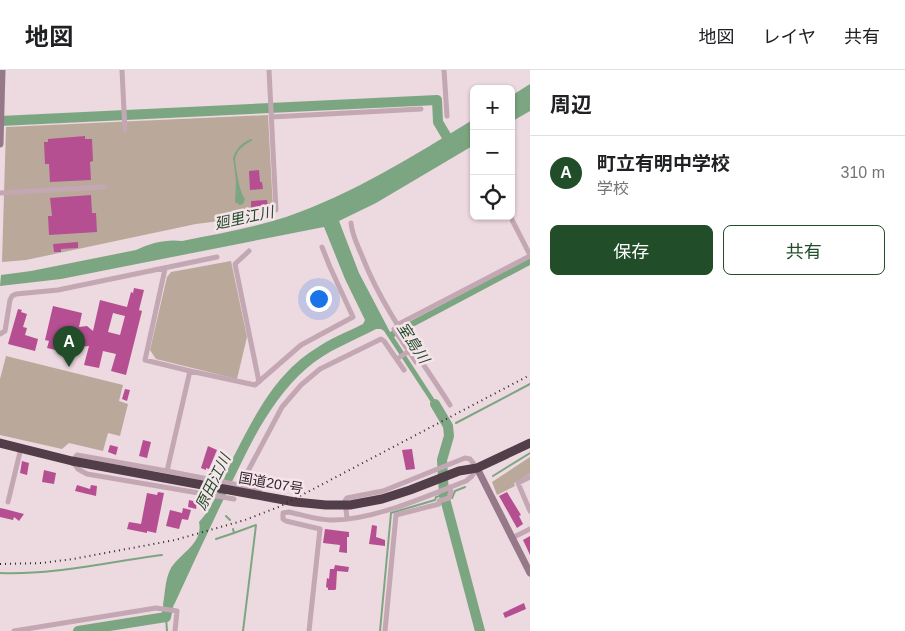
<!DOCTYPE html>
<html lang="ja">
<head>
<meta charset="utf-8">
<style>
  body { margin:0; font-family:Helvetica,"Noto Sans JP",sans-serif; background:#f2f2f2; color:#202124 }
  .controls { position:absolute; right:15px; top:15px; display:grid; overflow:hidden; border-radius:8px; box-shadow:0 1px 4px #0004 }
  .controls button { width:45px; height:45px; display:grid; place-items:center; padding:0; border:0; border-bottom:1px solid #e0e0e0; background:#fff; color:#202124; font:25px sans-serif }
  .you { position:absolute; left:318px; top:228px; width:18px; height:18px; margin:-12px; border:4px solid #fff; border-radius:50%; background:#1a73e8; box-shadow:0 0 0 8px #1a73e833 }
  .badge { display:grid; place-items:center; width:32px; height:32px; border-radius:50%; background:#214d29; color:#fff; font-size:16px; font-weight:700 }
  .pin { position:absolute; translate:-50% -41px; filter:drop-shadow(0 1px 2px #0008) }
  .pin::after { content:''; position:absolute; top:26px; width:18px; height:15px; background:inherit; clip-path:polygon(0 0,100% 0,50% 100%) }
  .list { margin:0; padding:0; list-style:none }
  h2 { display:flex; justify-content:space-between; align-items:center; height:65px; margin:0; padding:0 20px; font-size:21px }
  h2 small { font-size:16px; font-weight:400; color:#757577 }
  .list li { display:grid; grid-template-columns:32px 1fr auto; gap:15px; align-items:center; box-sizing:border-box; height:75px; padding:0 20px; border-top:1px solid #e0e0e0 }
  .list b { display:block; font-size:19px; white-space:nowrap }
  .list p { margin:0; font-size:16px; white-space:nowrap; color:#757577 }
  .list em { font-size:16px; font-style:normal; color:#757577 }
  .actions { display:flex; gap:10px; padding:15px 20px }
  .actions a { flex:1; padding:11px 0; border:1px solid #214d29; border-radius:8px; text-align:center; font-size:18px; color:#214d29 }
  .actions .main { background:#214d29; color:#fff }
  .icon { flex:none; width:28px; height:28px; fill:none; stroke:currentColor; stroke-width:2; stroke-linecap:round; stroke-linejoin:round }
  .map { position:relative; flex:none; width:530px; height:561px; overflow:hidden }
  header { display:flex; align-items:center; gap:30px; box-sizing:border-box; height:70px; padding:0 25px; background:#fff; border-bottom:1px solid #e0e0e0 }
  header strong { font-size:24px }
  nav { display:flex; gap:28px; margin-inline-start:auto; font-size:18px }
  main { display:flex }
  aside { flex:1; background:#fff }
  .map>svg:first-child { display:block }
  .green { fill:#baa99b }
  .water { fill:#7ca682 }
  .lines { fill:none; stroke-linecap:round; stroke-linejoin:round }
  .stream { stroke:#7ca682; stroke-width:2 }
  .river { stroke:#7ca682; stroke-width:10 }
  .building { fill:#b64e92; fill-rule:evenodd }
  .street { stroke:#c3a7b3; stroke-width:5 }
  .secondary { stroke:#967989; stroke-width:7 }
  .highway { stroke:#513e49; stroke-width:9 }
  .rail { stroke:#31262c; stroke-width:2; stroke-dasharray:1 4; stroke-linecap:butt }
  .labels { text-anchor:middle; stroke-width:5; stroke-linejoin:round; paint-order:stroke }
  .street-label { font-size:14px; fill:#31262c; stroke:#f6e4eb }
  .water-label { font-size:15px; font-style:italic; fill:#214d29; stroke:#f6e4eb }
</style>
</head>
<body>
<header>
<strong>地図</strong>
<nav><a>地図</a><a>レイヤ</a><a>共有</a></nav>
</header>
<main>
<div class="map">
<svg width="530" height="561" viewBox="0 0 530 561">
  <rect width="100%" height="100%" fill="#edd9e0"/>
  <path class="green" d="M268 45 273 139 250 143 228 150 196 154 26 190 2 192 6 57Z
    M231 191 247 267 237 309 156 289 150 280 167 207 171 202Z
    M6 286 123 315 119 331 128 334 120 366 108 363 103 381 69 373 62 379 0 365V309Z
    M530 387V404L514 413 515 416 497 425 492 412Z"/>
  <path class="water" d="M530 14V41L511 52V26Z
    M474 49V75L376 133 339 151 359 203 390 262 530 188V195L394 267 444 344 440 346 384 261 381 259H376C353 271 326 281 307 298 270 330 250 375 229 418 210 457 192 496 174 535H163C165 524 165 510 170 500 178 484 204 474 199 452 215 435 223 410 233 388 254 347 275 304 315 279 329 269 347 262 363 254L365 250 345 209 324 157 61 209 0 216 1 205 31 201 136 180C151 173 166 169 182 171 217 164 252 158 286 147 353 124 413 86 474 49Z
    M233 87H235C235 95 240 124 245 129L243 134 240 135 235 132 236 111Z"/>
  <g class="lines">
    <path class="stream" d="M234 89C236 79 242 74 251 70
      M456 353 530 314
      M493 406 530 383
      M452 428 455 421 465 417
      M226 446 230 450
      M233 459 234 463 256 455 243 561
      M216 469 234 463
      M0 503C56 505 106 492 162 485
      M166 547 167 561
      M380 561 391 443 435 430 436 427 444 425"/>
    <path class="river" d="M0 51 437 30 438 52 451 74
      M435 334 448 356 449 366 442 390 444 425 480 561
      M78 561 166 547 171 523"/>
  </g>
  <path class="building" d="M85 66V69H92L93 91 90 92 91 110 50 112 49 94H45L44 72H48V69Z
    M259 100 260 112H262L263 119 250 120 249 101Z
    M91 125 92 143H96L97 162 49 165 48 146H52L50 128Z
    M267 130 268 138 251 139V131Z
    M78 172V178L61 179V182H54L53 174Z
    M134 218 144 220 139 240 142 241 126 305 111 301 116 284 103 281 99 298 84 295 89 276 80 277 75 273 74 278 70 277 68 283 47 278 49 271 45 270 53 236 82 243 79 257 87 256 93 261 100 230 127 237 131 222 133 223ZM113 243 125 246 120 265 108 262Z
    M18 239 22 240 21 242 27 244 23 257 27 258 25 265 38 269 35 281 8 274Z
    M125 319 130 320 127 331 122 329Z
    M143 370 151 372 147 388 139 386Z
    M110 375 118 377 116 385 108 382Z
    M208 376 217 380 209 399 206 398V400L201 398Z
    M412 379 415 399 406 400 402 380Z
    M22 391 29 393 27 405 20 403Z
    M44 400 56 403 54 414 42 412Z
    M77 415 90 419 91 415 97 416 96 426 75 421Z
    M158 422 164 423 156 463 147 461V463L127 459 129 452 141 454 147 423 157 425Z
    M507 422 521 445 519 446 523 454 517 458 499 426Z
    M189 430 197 432 196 439 188 437Z
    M0 438 5 439 24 444 19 451 14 447 13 450 0 447Z
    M183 438 191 440 188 450 182 449 179 459 166 456 170 440 182 443Z
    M372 455 377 456 376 467 385 470V476L369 474Z
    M325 459 349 462V467H347V483L339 482 340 475 323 473Z
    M530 466V485L523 470Z
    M335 495 349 497 348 502 337 501 336 519 335 520H328V518L326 517 327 508 329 509 330 499H334Z
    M524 533 526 539 505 548 503 543Z"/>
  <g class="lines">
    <path class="street" d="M122 0 125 61
      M269 0 276 140
      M444 0 447 46
      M271 47 421 39
      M0 123 104 117
      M510 146 530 185
      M351 153C352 165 358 176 362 186 383 240 419 286 450 335
      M249 181 235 194 259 312
      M165 199 145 290 190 301
      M397 255 530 186
      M394 259 416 292
      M0 264 5 261 10 230 12 226 16 224 58 220 217 187
      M397 289 409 281
      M167 401 260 419
      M530 407 518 413 530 441
      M250 417 248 401 282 337 301 315 320 299 381 269 384 271 404 300
      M234 429 87 404 78 399 72 391 77 385 167 401 190 301 255 315 301 275 353 247 330 197 322 177
      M8 432 21 378
      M512 468 530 459
      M14 561 156 538 177 541 175 561
      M309 561 320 459 286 451 283 449V443L289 442C303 445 317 450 331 450 372 451 427 426 466 411L472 406 477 398 470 389 465 388 383 421 347 428 345 431 347 448
      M385 561 396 445 439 434V431L449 428 451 421 449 417"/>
    <path class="secondary" d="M0 74 2 0
      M477 398 530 503"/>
    <path class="highway" d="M0 373 72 391 295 432 326 435H350L382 429 410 420 459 401 477 398 530 373"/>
    <path class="rail" d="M0 494 42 493 73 489 175 470 245 450 281 436 530 305"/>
  </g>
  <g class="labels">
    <g class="street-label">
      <text transform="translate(271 413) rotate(10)" y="5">国道207号</text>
    </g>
    <g class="water-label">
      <text transform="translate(244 148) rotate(-12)" y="5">廻里江川</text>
      <text transform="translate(413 273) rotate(57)" y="5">室島川</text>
      <text transform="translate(213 412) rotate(-64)" y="5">原田江川</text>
    </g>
  </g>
</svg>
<div class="controls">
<button>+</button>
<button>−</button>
<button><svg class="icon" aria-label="locate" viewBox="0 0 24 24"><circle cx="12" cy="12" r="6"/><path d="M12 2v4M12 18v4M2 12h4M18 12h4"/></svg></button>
</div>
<div class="you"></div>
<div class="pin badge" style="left:69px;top:297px">A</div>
</div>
<aside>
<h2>周辺<small></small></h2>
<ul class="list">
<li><span class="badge">A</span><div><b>町立有明中学校</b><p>学校</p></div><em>310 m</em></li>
</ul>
<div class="actions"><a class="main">保存</a><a>共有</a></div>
</aside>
</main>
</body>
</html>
